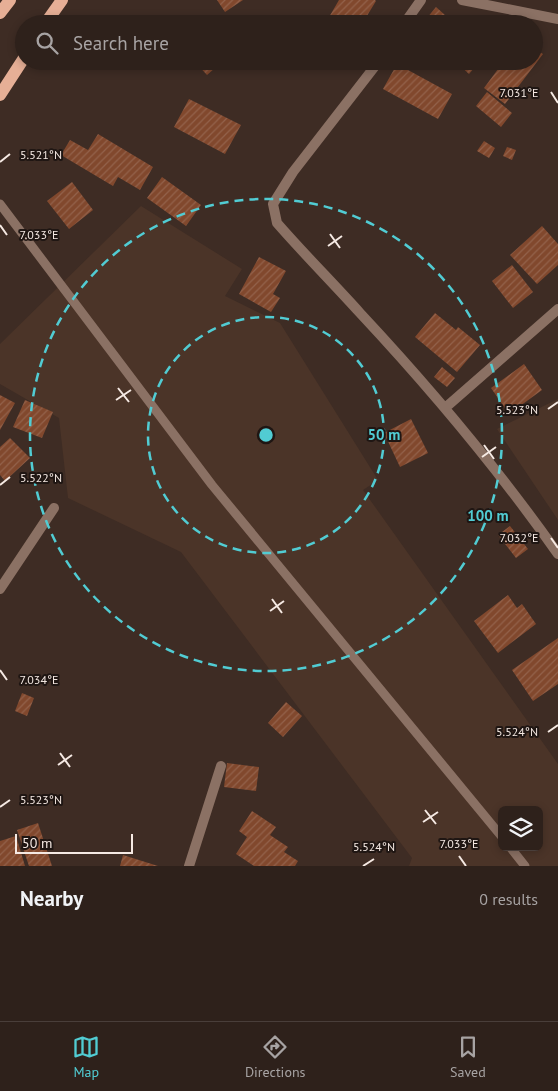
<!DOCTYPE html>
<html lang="en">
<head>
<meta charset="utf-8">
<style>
  body { margin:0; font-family:"PT Sans",sans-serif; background:#362924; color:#f1f3f6 }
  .controls { position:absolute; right:15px; bottom:15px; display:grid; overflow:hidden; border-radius:8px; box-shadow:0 2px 8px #0003 }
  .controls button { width:45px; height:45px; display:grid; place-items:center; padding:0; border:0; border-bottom:1px solid #493e3a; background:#2e211b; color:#f1f3f6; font:25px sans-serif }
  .scale { position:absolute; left:15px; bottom:12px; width:118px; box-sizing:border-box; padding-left:5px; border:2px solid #f5e9e3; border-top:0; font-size:14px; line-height:18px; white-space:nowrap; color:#f5e9e3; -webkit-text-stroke:4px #1f1613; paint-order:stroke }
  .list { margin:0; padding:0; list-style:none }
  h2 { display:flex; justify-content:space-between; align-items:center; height:65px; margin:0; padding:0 20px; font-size:21px }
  h2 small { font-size:16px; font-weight:400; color:#a7a3a3 }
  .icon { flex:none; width:28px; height:28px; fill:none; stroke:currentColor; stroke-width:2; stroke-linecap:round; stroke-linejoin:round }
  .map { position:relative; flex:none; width:558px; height:866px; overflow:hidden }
  .search { position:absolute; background:#2e211b; box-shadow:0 2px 8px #0003; left:15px; right:15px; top:15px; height:55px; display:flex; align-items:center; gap:12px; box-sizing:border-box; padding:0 18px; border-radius:28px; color:#a7a3a3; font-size:19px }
  .sheet { height:155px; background:#2e211b }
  nav { display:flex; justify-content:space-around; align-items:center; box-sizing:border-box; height:70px; border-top:1px solid #493e3a; background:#2e211b; font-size:14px; color:#a7a3a3 }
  nav a { display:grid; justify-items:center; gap:2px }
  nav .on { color:#51ccd3 }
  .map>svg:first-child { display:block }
  .built { fill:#4b3428; fill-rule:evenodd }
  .building { fill:url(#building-hatch) }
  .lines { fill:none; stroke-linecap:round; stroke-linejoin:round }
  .lane { stroke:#8b7164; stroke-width:9 }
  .street { stroke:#8b7164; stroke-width:10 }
  .primary { stroke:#e6af96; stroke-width:12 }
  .ticks { fill:none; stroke:#f5e9e3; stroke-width:2 }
  .ring { fill:none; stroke:#51ccd3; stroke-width:2.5; stroke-dasharray:9 6 }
  .ticks-label { font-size:12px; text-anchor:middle; fill:#f5e9e3; stroke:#1f1613; stroke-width:4; stroke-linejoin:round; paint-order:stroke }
  .centre { fill:#51ccd3; stroke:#1f1613; stroke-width:2.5 }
  .ring-label { font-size:15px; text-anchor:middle; font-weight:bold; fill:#51ccd3; stroke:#1f1613; stroke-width:4; stroke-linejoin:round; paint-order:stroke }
</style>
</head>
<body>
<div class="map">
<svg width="558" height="866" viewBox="0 0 558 866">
  <defs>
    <pattern id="building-hatch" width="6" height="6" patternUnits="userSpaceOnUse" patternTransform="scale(1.25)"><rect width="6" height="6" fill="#81482d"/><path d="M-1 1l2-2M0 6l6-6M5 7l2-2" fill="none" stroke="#93624b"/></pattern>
  </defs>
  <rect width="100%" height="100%" fill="#3e2c24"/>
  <path class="built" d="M141 206 242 269 225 296 280 323 378 480 363 490 558 764V866H409L412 858 181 552 68 498 59 418 0 384V344ZM502 810H539V847H502Z
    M558 399V520L497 429Z"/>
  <path class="building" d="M217 0H243L225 12Z
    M339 0H375L376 1 362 24H325Z
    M436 7 455 24H422Z
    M534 48 543 54 505 104 484 88 504 61H534Z
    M194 61H209L215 68 207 75Z
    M455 61H480L469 74Z
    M397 64 452 94 438 119 383 89Z
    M487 92 512 113 501 127 476 106Z
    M189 99 241 125 225 154 174 127Z
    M98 134 153 167 140 190 118 177 113 186 61 155 70 140 88 150Z
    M484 141 495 148 489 158 477 151Z
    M507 147 516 150 512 160 503 156Z
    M162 177 201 205 186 226 147 198Z
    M72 182 93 210 69 229 47 201Z
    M542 226 558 244V265L537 284 510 255Z
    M259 257 286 271 273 294 280 298 271 312 239 294Z
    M512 265 533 292 513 308 492 281Z
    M435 313 456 330 458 327 480 345 457 372 415 337Z
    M524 364 542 390 509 414 491 388Z
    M442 367 455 378 447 387 434 377Z
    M0 395 15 403 0 430Z
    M25 400 53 412 42 438 13 427Z
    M411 419 428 453 400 467 384 433Z
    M10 438 30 458 5 481 0 475V447Z
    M510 526 528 549 516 558 498 535Z
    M508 595 517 608 522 604 536 624 498 653 474 621Z
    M558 638V684L533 701 512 670Z
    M22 693 34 698 27 716 15 711Z
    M286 702 302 716 283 737 268 723Z
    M227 763 259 767 256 791 224 787Z
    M252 811 276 827 270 835 288 847 284 852 298 861 295 866H254L236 854 247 837 239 831Z
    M38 823 52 866H29L17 830Z
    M16 836 25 866H0V841Z
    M123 855 158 866H120Z"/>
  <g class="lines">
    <path class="lane" d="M0 204 212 485 502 837
      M510 847 525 866"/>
    <path class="street" d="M462 0 558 19
      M404 24 421 0
      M379 61 293 172 273 204 277 223C304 254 333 283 360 313 431 389 498 469 558 554
      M445 408 558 309
      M0 589 54 508
      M189 866 221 766"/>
    <path class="primary" d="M0 13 10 0
      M45 24 62 0
      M0 95 24 58"/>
  </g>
  <path class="ticks" d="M551 92 558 103M0 162 10 154M0 225 7 235M330 234 340 248M328 246 342 236M118 388 129 402M116 400 131 390M548 409 558 402M484 445 494 459M482 457 496 447M0 485 10 477M551 538 558 548M272 599 282 613M270 611 284 601M0 670 7 680M548 732 558 725M60 753 70 767M58 765 72 755M0 807 10 800M425 810 436 824M423 822 438 812M459 856 466 866M363 866 374 859"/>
  <g class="ring">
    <circle cx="266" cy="435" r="118"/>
    <circle cx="266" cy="435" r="236"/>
  </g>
  <g class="ticks-label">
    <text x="519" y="97">7.031°E</text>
    <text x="41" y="159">5.521°N</text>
    <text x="39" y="239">7.033°E</text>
    <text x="517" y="414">5.523°N</text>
    <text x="41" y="482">5.522°N</text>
    <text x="519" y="542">7.032°E</text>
    <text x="39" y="684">7.034°E</text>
    <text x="517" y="736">5.524°N</text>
    <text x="41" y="804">5.523°N</text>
    <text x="459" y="848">7.033°E</text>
    <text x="374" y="851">5.524°N</text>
  </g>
  <circle cx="266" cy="435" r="8" class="centre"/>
  <g class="ring-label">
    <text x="384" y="440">50 m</text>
    <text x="488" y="521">100 m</text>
  </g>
</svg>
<div class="controls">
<button><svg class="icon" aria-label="layers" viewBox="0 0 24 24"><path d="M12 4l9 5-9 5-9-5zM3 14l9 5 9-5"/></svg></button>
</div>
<div class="scale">50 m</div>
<div class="search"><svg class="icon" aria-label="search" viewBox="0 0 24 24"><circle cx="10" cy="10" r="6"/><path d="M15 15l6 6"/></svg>Search here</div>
</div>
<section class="sheet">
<h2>Nearby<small>0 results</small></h2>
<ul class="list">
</ul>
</section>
<nav>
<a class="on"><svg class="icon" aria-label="map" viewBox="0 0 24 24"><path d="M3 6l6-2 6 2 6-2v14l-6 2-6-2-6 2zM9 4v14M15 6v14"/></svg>Map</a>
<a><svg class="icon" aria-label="directions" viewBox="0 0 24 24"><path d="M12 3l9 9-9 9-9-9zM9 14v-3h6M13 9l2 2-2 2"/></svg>Directions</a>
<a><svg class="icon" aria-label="saved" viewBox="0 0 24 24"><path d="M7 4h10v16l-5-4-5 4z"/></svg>Saved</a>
</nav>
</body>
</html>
